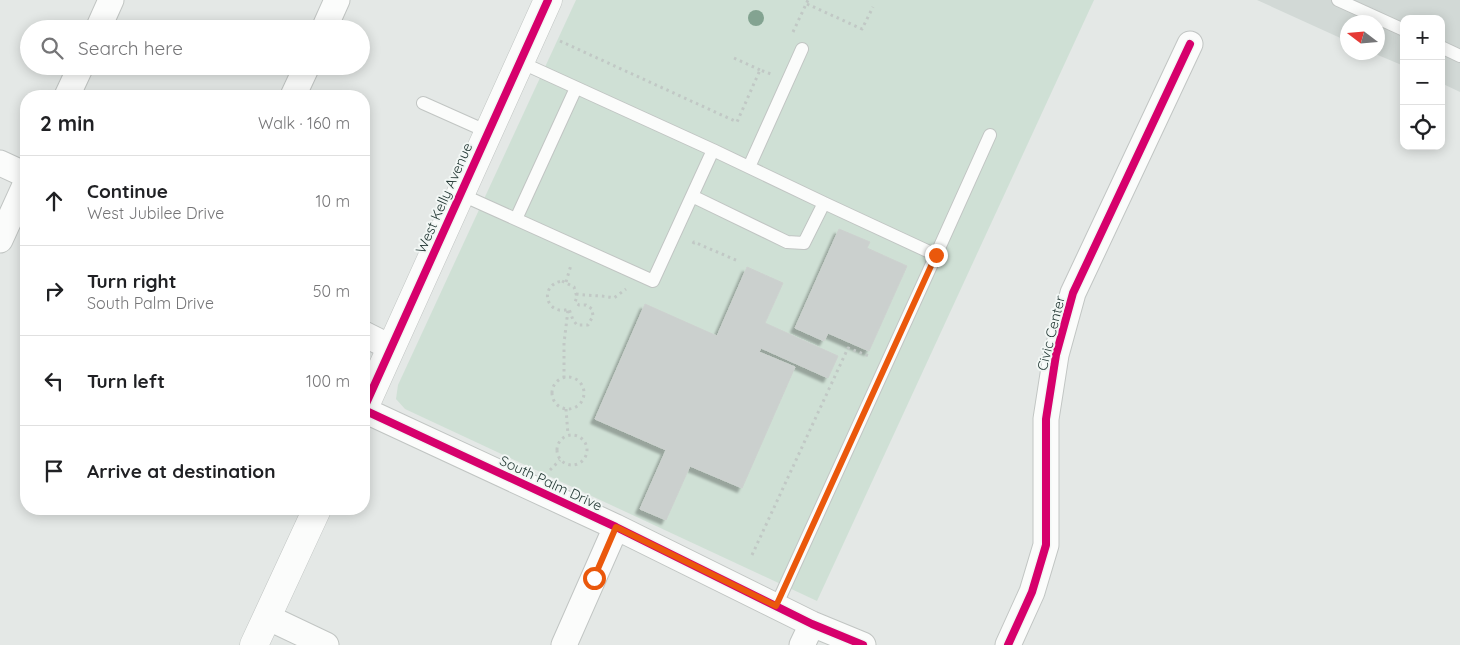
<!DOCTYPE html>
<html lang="en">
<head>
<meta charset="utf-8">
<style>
  body { margin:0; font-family:Quicksand,sans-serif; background:#f6f6f6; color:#202124 }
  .controls { position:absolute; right:15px; top:15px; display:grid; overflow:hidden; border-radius:10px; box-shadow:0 2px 12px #0003 }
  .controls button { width:45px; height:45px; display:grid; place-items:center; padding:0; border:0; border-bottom:1px solid #e0e0e0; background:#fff; color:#202124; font:25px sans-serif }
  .compass { position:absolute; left:1340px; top:15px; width:45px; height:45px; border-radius:50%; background:#fff; box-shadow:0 2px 12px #0003; rotate:286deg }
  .stop { position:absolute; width:15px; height:15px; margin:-11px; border:4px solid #ea580c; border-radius:50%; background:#fff }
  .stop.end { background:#ea580c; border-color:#fff; box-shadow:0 1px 5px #0008 }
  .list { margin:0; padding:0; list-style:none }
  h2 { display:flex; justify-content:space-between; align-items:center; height:65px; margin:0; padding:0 20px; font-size:21px }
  h2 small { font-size:16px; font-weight:400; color:#757577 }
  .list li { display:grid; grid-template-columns:32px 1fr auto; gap:15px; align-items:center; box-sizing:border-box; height:90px; padding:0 20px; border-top:1px solid #e0e0e0 }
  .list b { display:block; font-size:19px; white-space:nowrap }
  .list p { margin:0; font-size:16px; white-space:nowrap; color:#757577 }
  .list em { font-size:16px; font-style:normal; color:#757577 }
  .icon { flex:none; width:28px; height:28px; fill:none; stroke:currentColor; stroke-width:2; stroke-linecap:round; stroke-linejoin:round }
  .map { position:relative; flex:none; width:1460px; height:645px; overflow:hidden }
  .search { position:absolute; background:#fff; box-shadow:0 2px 12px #0003; left:20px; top:20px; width:350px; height:55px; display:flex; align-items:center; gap:12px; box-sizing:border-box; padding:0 18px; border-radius:28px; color:#757577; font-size:19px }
  .panel { position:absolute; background:#fff; box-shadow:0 2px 12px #0003; left:20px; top:90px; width:350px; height:425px; border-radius:20px }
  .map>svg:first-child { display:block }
  .built { fill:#d2d9d6 }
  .green { fill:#cfe0d5 }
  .building { fill:#cbd0ce; stroke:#cdd1cf; filter:url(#shadow) }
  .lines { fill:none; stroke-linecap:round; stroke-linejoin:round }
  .service-casing { stroke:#c1c5c3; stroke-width:14 }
  .minor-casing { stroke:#c1c5c3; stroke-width:27 }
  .tertiary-casing { stroke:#c1c5c3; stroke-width:29 }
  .path { stroke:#c1c8c5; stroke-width:3; stroke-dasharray:2.5 4; stroke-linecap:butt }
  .service { stroke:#fbfcfb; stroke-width:12 }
  .minor { stroke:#fbfcfb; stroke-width:25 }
  .tertiary { stroke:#fbfcfb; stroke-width:28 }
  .cycleway-casing { stroke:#f2f7f5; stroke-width:11 }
  .cycleway { stroke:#d6006c; stroke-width:8 }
  .tree { fill:#83a391 }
  .route { stroke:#ea580c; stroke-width:6 }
  .labels { text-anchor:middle; stroke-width:4; stroke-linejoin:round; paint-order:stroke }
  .street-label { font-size:14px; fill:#243935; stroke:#f2f7f5 }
</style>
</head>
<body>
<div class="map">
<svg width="1460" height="645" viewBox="0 0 1460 645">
  <defs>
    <filter id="shadow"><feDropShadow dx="-4.5" dy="4.5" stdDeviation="1" flood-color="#0004"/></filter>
  </defs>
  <rect width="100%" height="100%" fill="#e4e8e6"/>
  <path class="built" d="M1257 0H1460V92L1441 83V19H1404V66L1373 53 1378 52V22H1348L1347 41Z"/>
  <path class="green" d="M576 0H1094L817 601 405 409 396 399 398 385Z"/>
  <path class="building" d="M839 229 870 242 867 248 907 266 869 351 828 333 824 341 795 328Z
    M747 267 783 283 765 323 838 356 828 378 761 348 759 352 795 367 742 488 690 466 666 520 640 509 666 450 595 419 645 304 717 336Z"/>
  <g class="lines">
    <g class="service-casing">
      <path id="service" d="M1338 0 1404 30
        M1441 47 1460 56
        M423 103 488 132
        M749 167 802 49
        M460 194 653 281 713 150 520 62
        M692 196 787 242 804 243 824 203 713 150
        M516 219 576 88
        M936 255 990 135
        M776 606 936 255 824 203"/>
    </g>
    <g class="minor-casing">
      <path id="minor" d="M98 29 111 0
        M324 29 337 0
        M67 96 81 66
        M293 96 307 66
        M0 163 26 175
        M0 240 26 183
        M364 334 390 347
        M364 410 616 527 812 624 863 645
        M267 617 326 645
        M564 645 616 527
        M802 645 812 624
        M1008 645 1032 592 1046 545V419L1056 355 1073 293 1190 44"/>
    </g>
    <g class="tertiary-casing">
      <path id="tertiary" d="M364 408 548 0
        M254 645 317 509"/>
    </g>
    <path class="path" d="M807 4 862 29 873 7
      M793 32 808 0
      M560 41 737 122 760 70 771 74
      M734 58 760 70
      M693 244 694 242 738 261
      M562 281 574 287 577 297 575 302 579 305H586L592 309 593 316 588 325H577L573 320 569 309C546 317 538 285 562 281Z
      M566 282 571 265
      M576 294C590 296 601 295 614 298L626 289
      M552 393a16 16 0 1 1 32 0a16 16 0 1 1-32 0Z
      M564 378V343L568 310
      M566 409 568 435
      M557 450a15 15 0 1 1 30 0a15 15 0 1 1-30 0Z
      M550 470 560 460
      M752 555 848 348 869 356"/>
    <use href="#service" class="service"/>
    <use href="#minor" class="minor"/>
    <use href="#tertiary" class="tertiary"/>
    <g class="cycleway-casing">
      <path id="cycleway" d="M364 408 548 0
        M364 410 616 527 812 624 863 645
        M1008 645 1032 592 1046 545V419L1056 355 1073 293 1190 44"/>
    </g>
    <use href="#cycleway" class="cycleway"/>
  </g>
  <circle class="tree" cx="756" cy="18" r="8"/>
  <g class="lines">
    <path class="route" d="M594 578 616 527 776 606 936 255"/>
  </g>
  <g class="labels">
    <g class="street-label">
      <text transform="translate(444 198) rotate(-66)" y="5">West Kelly Avenue</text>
      <text transform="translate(1051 333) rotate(-76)" y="5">Civic Center</text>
      <text transform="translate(551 483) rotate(25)" y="5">South Palm Drive</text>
    </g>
  </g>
</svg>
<div class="controls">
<button>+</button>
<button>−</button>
<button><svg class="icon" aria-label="locate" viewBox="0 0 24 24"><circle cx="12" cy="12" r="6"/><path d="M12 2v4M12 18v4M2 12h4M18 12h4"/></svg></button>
</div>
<svg class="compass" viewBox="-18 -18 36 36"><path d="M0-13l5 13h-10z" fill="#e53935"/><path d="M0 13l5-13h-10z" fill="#757577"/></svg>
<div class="stop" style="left:594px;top:578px"></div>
<div class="stop end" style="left:936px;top:255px"></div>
<div class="search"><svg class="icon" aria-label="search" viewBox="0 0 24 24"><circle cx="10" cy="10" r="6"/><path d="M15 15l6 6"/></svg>Search here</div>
<section class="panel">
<h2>2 min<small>Walk · 160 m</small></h2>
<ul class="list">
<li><svg class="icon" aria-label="ahead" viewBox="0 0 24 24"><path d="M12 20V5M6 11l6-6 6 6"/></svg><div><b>Continue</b><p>West Jubilee Drive</p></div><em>10 m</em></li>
<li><svg class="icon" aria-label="right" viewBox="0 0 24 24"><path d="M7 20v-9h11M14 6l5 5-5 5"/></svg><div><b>Turn right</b><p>South Palm Drive</p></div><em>50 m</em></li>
<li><svg class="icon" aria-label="left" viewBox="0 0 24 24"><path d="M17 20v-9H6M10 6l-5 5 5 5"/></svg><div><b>Turn left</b></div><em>100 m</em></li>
<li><svg class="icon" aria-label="arrive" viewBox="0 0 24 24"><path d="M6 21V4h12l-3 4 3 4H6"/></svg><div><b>Arrive at destination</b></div></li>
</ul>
</section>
</div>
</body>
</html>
